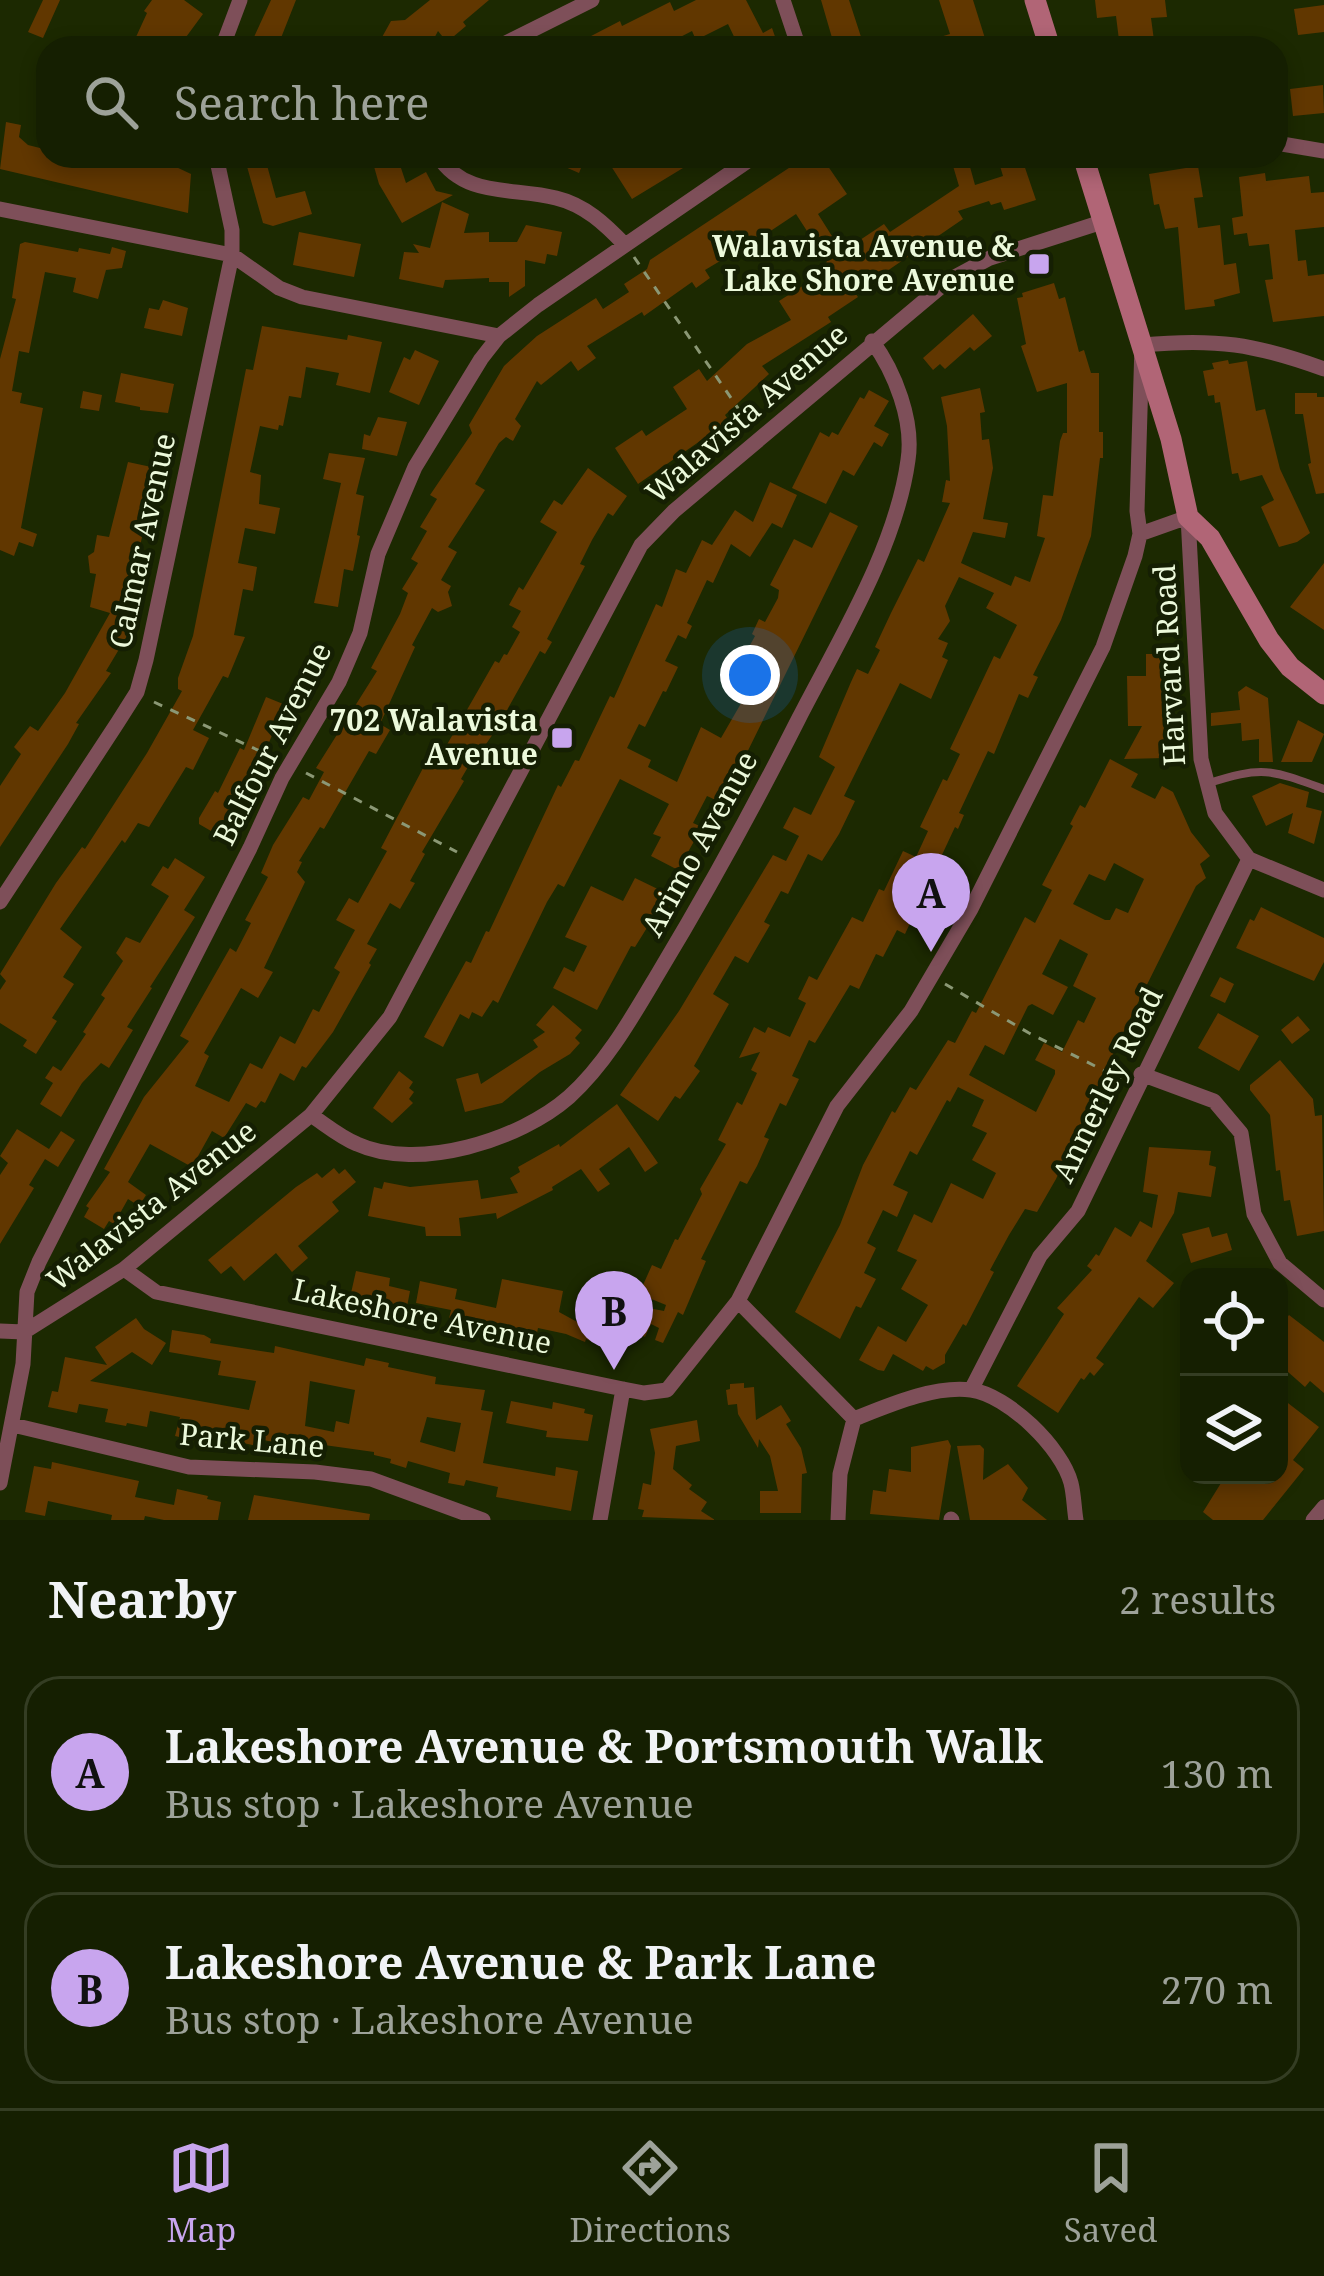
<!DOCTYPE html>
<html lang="en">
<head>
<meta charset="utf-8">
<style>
  body { margin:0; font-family:"Noto Serif",serif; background:#1e270b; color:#f1f3f6 }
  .controls { position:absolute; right:36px; bottom:36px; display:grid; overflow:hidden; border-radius:24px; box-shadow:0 6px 18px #0003 }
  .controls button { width:108px; height:108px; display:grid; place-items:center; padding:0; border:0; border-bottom:3px solid #343d23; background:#151f01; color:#f1f3f6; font:60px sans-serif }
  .you { position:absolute; left:750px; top:675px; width:42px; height:42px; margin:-30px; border:9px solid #fff; border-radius:50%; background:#1a73e8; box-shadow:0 0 0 18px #1a73e833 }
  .badge { display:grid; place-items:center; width:78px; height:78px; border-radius:50%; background:#c8a5ee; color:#111; font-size:39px; font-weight:700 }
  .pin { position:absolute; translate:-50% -99px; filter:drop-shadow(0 3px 6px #0008) }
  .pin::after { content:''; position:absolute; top:63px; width:42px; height:36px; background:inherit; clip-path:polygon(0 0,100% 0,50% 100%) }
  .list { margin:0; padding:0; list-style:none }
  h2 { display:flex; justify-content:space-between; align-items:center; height:156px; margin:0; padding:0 48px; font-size:51px }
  h2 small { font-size:39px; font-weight:400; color:#9da299 }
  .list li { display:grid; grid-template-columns:78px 1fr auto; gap:36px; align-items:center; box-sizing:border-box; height:192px; margin:0 24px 24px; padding:0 24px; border:3px solid #343d23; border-radius:36px }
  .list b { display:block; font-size:45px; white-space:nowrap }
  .list p { margin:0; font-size:39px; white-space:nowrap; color:#9da299 }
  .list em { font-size:39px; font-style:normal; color:#9da299 }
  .icon { flex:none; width:66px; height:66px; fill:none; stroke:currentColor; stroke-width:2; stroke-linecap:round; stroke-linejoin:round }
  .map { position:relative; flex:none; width:1324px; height:1520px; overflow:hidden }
  .search { position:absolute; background:#151f01; box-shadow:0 6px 18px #0003; left:36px; right:36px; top:36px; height:132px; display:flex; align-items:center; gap:30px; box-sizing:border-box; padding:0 42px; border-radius:36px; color:#9da299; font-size:45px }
  .sheet { height:588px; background:#151f01 }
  nav { display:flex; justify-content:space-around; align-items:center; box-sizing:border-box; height:168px; border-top:3px solid #343d23; background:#151f01; font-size:33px; color:#9da299 }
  nav a { display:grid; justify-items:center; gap:6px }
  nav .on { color:#c8a5ee }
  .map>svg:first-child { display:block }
  .building { fill:#613700; fill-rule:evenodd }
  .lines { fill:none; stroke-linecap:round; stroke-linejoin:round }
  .path { stroke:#8b9875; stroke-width:3; stroke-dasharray:9 9; stroke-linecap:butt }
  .lane { stroke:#7e4f59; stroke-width:8 }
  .street { stroke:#7e4f59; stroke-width:15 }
  .secondary { stroke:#b16576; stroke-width:21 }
  .poi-dot { fill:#c8a5ee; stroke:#151f03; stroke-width:4.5 }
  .labels { text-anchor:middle; stroke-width:9; stroke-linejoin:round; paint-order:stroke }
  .poi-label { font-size:30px; font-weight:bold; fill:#ecf9db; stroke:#151f03; text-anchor:end }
  .street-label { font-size:30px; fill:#ecf9db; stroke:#151f03 }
</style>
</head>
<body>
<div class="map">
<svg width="1324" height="1520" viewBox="0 0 1324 1520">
  <rect width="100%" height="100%" fill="#1c2901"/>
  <path class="building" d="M43 0H60L43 38 28 32Z
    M152 0H184L203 14 178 48H137L141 39 136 37 147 13 144 11Z
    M271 0H296L277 48H249Z
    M430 0H489L463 22 466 26 447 42 438 31 429 48H376L391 21 405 20Z
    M696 0H746L763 33 772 28 779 48H733L738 45 728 24 696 40 692 31 659 48H568L620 21 622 26 670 2 674 11Z
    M821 0H849L863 43 860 48H835Z
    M939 0H973L988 48H943L940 37 950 34Z
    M1095 0H1165L1167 17 1151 18 1155 48H1120L1116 16 1097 18Z
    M1324 5V32L1298 35 1294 9Z
    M1323 85 1324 113 1293 116 1290 89Z
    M6 122 21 125 19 137 28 145 48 150V156H176L174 166 191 174 188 213 0 169Z
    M371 156H397L406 183 426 172 436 191 453 195 402 223 379 184Z
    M540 156H586L579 173Z
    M615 156H675L683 168 632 199 611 166 618 162Z
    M807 156H821L847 194 818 214 842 252 884 224 890 232 959 186 950 156H967L975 185 1003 176 997 156H1021L1036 200 1004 210 1001 202 991 205 989 201 958 211 963 219 855 293 858 297 828 317 831 322 762 366 769 374 725 415 729 421 638 484 615 448 642 430 646 436 687 409 673 387 699 369 707 381 747 344 791 320 779 301 812 280 808 274 827 262 796 214 766 234 772 242 758 251 752 242 705 270 710 278 696 288 692 282 644 316 642 312 587 346 596 358 578 371 571 361 541 385 537 381 515 419 521 426 513 441 506 437 499 443 475 484 485 490 448 547 457 552 441 580 451 586 448 592 452 606 438 612 432 608 412 645 415 647 380 724 390 730 376 754 369 751 324 829 320 827 299 861 302 862 297 872 305 882 264 968 273 972 258 998 241 988 204 1053 209 1056 195 1086 229 1102 250 1063 262 1069 280 1036 295 1044 313 1009 319 1012 340 972 334 968 355 930 336 920 349 898 358 903 387 851 381 848 432 751 441 755 495 661 499 663 504 654 507 655 520 632 512 627 521 611 509 605 519 587 523 590 557 532 540 522 554 500 562 505 588 468 627 496 613 516 608 513 592 540 580 564 585 566 547 639 552 642 545 654 540 651 497 728 482 750 479 748 461 779 464 781 422 852 425 854 410 881 415 883 400 909 390 903 367 944 377 949 369 963 371 965 333 1032 306 1068 302 1066 294 1081 280 1073 265 1103 261 1101 256 1108 246 1103 224 1138 212 1131 192 1167 150 1144 128 1182 146 1195 139 1206 128 1199 114 1224 109 1221 104 1229 84 1217 89 1208 86 1206 110 1172 104 1169 144 1097 189 1041 180 1036 230 948 236 952 251 923 245 920 268 877 261 873 273 845 303 797 309 800 324 772 316 768 377 671 371 668 400 614 408 593 402 589 418 563 411 559 427 531 420 527 437 499 430 495 472 433 469 425 504 366 537 336 596 298 603 309 629 292 624 284 647 269 650 260Z
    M265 158 276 198 305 191 312 214 273 226 263 223 246 163Z
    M1198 166 1203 197 1194 198 1198 228 1220 225 1224 265 1236 263 1240 293 1214 300 1215 306 1185 310 1178 227 1165 229 1159 204 1154 205 1149 174Z
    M1265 173 1266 181 1309 176 1311 193 1324 192V227L1295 230 1298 261 1306 260 1308 276 1324 274V316L1273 322 1265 280 1273 279 1269 244 1249 246 1247 233 1234 235 1232 218 1243 216 1239 177Z
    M442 202 469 214 464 233 489 232V242H517L526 225 562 232 557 256 547 254 545 264 525 260V286L509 297V282H489V278L445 280 443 288 399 279 404 252 419 253 413 244 430 248Z
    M299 232 361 244 354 277 293 265Z
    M25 242 78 252 79 248 110 254 112 247 126 251 122 268 106 270 98 299 73 292 76 278 45 272 29 353 19 351 12 391 22 393 20 403 43 408 21 528 37 534 33 547 19 542 14 556 0 550V359L16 299 12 298 20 244Z
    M1054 283 1059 299 1065 297 1079 352 1084 350 1091 373H1099V432H1103V458H1100L1091 536 1061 620 1033 675 1038 677 1028 698 1019 694 994 754 988 751 959 813 964 815 958 829 955 827 905 934 897 930 883 957 876 954 859 989 850 985 815 1043 809 1040 792 1076 799 1079 786 1106 780 1103 764 1137 769 1139 757 1166 747 1184 740 1181 701 1259 706 1261 683 1315 678 1312 663 1343 655 1340 659 1328 651 1324 645 1337 619 1325 608 1349 586 1339 585 1342 566 1334 538 1328 537 1333 506 1327 505 1332 448 1323 451 1310 416 1303 420 1281 457 1289 455 1299 496 1308 502 1279 563 1291 559 1312 579 1323 596 1298 664 1311 666 1305 639 1294 652 1265 661 1269 675 1239 678 1240 702 1194 700 1189 726 1144 718 1140 737 1102 742 1105 757 1073 751 1070 760 1052 739 1058 754 1027 765 1033 768 1027 790 1037 806 1003 798 999 809 976 817 980 852 917 863 922 879 889 884 891 903 851 916 857 928 831 920 827 943 779 947 781 960 754 950 749 994 656 1000 659 1017 625 986 608 994 593 959 577 945 606 950 621 938 639 948 643 942 657 948 660 931 699 900 683 844 796 855 801 839 834 822 861 808 854 788 894 781 891 764 922 770 925 748 963 735 956 713 994 729 1004 694 1066 700 1071 680 1099 675 1096 658 1121 620 1095 679 1011 773 855 786 861 799 836 783 828 794 807 811 815 835 767 819 757 851 682 857 669 868 674 880 650 875 647 891 613 918 559 924 562 950 503 942 502 946 480 950 481 947 426 941 397 980 388 985 412 980 413 982 440 989 439 993 468 983 519 1008 523 1005 538 973 532 961 563 1011 586 1015 576 1030 582 1045 538 1037 536 1043 495 1053 496 1060 441 1063 433H1067V383L1037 392 1021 346 1026 344 1017 298 1023 297 1022 293Z
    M163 300 188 308 182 336 144 328 149 308 159 310Z
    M973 314 992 336 974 351 970 347 945 369 940 364 933 370 923 358Z
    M262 326 347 340 348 335 382 342 370 393 336 385 339 373 306 367 301 398 289 396 283 426 279 425 278 430 260 426 250 472 261 475 259 504 280 508 275 534 245 528 238 563 257 567 253 591 243 589 234 635 245 637 228 678 223 676 193 730 209 738 193 770 186 767 149 827 138 823 125 843 122 840 60 929 82 947 63 977 74 984 52 1018 57 1021 36 1054 23 1046 27 1040 0 1023V990L6 981 0 974 56 883 82 847 85 849 147 753 182 691 178 689V678L193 636 246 369 253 370Z
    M415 350 439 361 419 405 389 392 404 357 410 360Z
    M1228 360 1229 364 1247 361 1255 406 1256 411 1265 409 1280 469 1310 533 1297 542 1279 547 1261 507 1274 500 1262 475 1240 481 1238 473 1232 474 1220 402 1215 403 1214 395 1208 396 1203 371 1214 369 1212 363Z
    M121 373 174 384 168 413 140 410V407L115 402Z
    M869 390 889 401 874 426 889 434 882 447 874 442 854 476 843 470 826 504 792 488 820 432 829 437 832 432 838 435 860 397 864 399Z
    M83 391 102 395 99 411 80 408Z
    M1295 393H1317V397H1324V493L1316 494 1308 464 1311 463 1303 414H1295Z
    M378 417 407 422 397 456 362 449 364 434 370 436Z
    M329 453 365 458 356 494 364 496 357 535 360 536 353 571 344 569 338 607 314 603 341 483 323 479Z
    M128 462 156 468 127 611 131 612 127 636 106 671 111 673 76 723 79 724 68 744 0 847V786L21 754 14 747 30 726 38 731 65 693 110 613 90 607 96 574 90 573 88 556 94 552 97 535 109 537Z
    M770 482 797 495 782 528 772 523 750 557 731 544 713 583 707 580 687 623 692 626 686 639 678 635 665 661 678 667 666 692 663 691 645 727 639 724 627 748 651 760 648 767 677 782 701 727 721 738 747 693 739 689 761 653 749 647 755 636 752 634 759 619 765 622 778 598 779 590 770 585 794 539 812 548 830 512 858 526 737 773 720 802 707 796 693 823 702 827 678 870 651 856 661 837 653 834 669 804 620 779 564 887 558 884 547 902 498 1003 493 1000 482 1017 472 1012 469 1019 460 1014 443 1047 424 1037 466 961 471 963 486 931 489 932 558 785 561 787 575 760 579 761 610 696 614 698 656 604 662 607 676 569 686 573 702 540 712 545 735 510 753 522Z
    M1324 563V630L1290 607Z
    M1146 654H1161L1165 758 1124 759 1142 726H1128L1127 676H1146Z
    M1246 686 1268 698 1273 762H1259V739L1242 741 1241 723 1211 726V713L1240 710 1238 692Z
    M266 697 293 708 284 729 276 726 262 759 266 761 260 779 229 837 225 834 223 838 199 824V818L215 791 218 793 240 748 244 750Z
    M1298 720 1324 734 1312 762H1281Z
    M1110 759 1138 774 1131 787 1155 799 1162 786 1173 792 1191 832 1210 856 1200 864 1206 878 1196 886 1118 1043 1056 1179 1037 1212 1025 1209 1009 1235 990 1270 994 1272 966 1326 963 1324 945 1355V1363L933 1370 926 1366 923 1371 893 1354 884 1371 878 1370 859 1360 878 1326 906 1342 928 1305 901 1289 917 1260 897 1251 914 1214 932 1223 951 1183 983 1199 996 1173 972 1160 987 1133 972 1126 984 1100 958 1087 950 1102 947 1100 917 1155 910 1151 893 1185 908 1192 897 1217 883 1210 867 1243 876 1248 864 1273 876 1279 861 1308 856 1306 840 1339 795 1312 840 1225 863 1165 892 1111 895 1113 910 1087 916 1090 948 1040 955 1043 972 1011 976 1013 1025 917 1035 923 1052 890 1042 885 1073 826 1070 824 1080 805 1085 808ZM1114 863 1144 879 1128 913 1116 908 1110 920H1105L1073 904 1089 874 1105 881ZM1060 939 1088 954 1073 986 1096 998 1084 1023 1078 1020 1062 1052 1044 1043 1035 1060 1055 1070V1074L1036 1112 969 1075 985 1045 1004 1055 1028 1006 1032 1004 1053 1015 1068 987 1042 974Z
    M1280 783 1309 792 1306 807 1322 811 1314 844 1288 833 1293 813 1266 826 1252 796Z
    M175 858 205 877 184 910 195 917 150 987 152 988 127 1027 133 1030 109 1068 101 1063 82 1083 61 1117 40 1104 53 1083 45 1078 53 1066 61 1071 86 1034 83 1032 105 998 101 995 123 961 116 953 126 937 140 943 169 896 151 885 163 866 168 869Z
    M635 878 668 894 635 947 631 946 597 1010 553 988 564 967 574 972 587 946 565 937 591 886 623 901Z
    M1261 907 1324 938V962L1314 981 1236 948 1250 919 1254 921Z
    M1220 977 1234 984 1225 1003 1210 996Z
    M553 1005 582 1030 575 1038 580 1043 570 1054 540 1072 502 1103 465 1112 456 1079 478 1073 481 1084 538 1047 533 1040 545 1032 536 1025Z
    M1218 1013 1259 1036 1239 1071 1198 1048Z
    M1298 1016 1310 1030 1292 1044 1281 1030Z
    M1280 1060 1313 1099 1315 1116 1322 1115 1324 1231 1297 1236 1290 1200 1284 1201 1280 1170 1276 1171 1270 1115 1250 1090V1085Z
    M399 1071 413 1082 409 1088 414 1092 409 1099 413 1103 392 1123 373 1108Z
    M617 1104 658 1163 645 1172 629 1147 599 1169 610 1184 598 1192 581 1169 552 1187 553 1190 497 1219 496 1213 459 1218 461 1236H426L425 1227 368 1216 374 1187 382 1189 384 1182 410 1187 478 1180 481 1199 518 1193 510 1178 520 1172 518 1167 559 1144 560 1147Z
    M17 1129 49 1149 61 1131 75 1140 58 1167 45 1159 29 1185 34 1188 0 1244V1175L8 1163 0 1156Z
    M1149 1147 1211 1151 1209 1165 1216 1167 1211 1197 1178 1192 1174 1213 1146 1261 1174 1283 1153 1308 1139 1297 1096 1358 1104 1364 1094 1376 1090 1372 1084 1380 1081 1378 1058 1413 1017 1386 1064 1314 1057 1308 1092 1270 1087 1266 1096 1254 1099 1256 1115 1227 1131 1237 1140 1221 1152 1228 1158 1195 1143 1192Z
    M334 1168 339 1174 345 1169 356 1182 332 1202 339 1211 298 1246 308 1258 292 1272 276 1253 244 1281 231 1266 221 1274 208 1260 296 1187 317 1173 322 1178Z
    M1209 1227 1212 1237 1227 1233 1232 1250 1191 1263 1182 1234Z
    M356 1271 390 1278 389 1286 410 1291 406 1312 349 1302Z
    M1289 1315 1324 1342V1393L1310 1381 1305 1387 1279 1364V1327Z
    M136 1318 144 1329 166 1343 152 1365 132 1352 90 1381 249 1410 256 1381 218 1375 221 1361 169 1352 172 1330 204 1335 211 1339 210 1343 274 1353 275 1346 364 1366 366 1358 389 1363 388 1367 436 1377 435 1384 485 1390 481 1410 493 1412 483 1463 555 1476 556 1467 578 1471 571 1511 496 1497 498 1487 466 1480 464 1486 448 1483 450 1473 408 1461 406 1468 390 1463 391 1459 374 1455V1452L317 1444 315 1452 264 1440 262 1447 211 1436 209 1444 175 1436 180 1417 150 1411 147 1427 127 1423 126 1426 105 1422 108 1409 79 1404 77 1413 48 1407 52 1391 58 1392 65 1357 107 1365 95 1347ZM310 1381 355 1390 349 1424 336 1421 334 1432 305 1426ZM427 1417 461 1423 455 1452 420 1442Z
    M744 1383V1388L754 1387 756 1420 781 1405 791 1421 786 1424 801 1448 807 1473 802 1474 801 1513H760V1491H778L770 1456 759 1439 758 1448 738 1414 737 1404 728 1405 726 1390 730 1389V1384Z
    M1284 1400 1319 1427 1293 1460 1304 1469 1263 1520H1213L1203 1512 1226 1475H1279V1407Z
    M511 1401 552 1409 553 1402 585 1409 584 1413 593 1415 588 1441 546 1437 547 1431 506 1423Z
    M697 1420 700 1441 676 1446 673 1469 692 1485 689 1489 707 1502 701 1511 715 1520 642 1517 644 1510 638 1509 643 1483 651 1485 655 1453 650 1429Z
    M948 1440 951 1446 939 1520 870 1514 873 1490 886 1492 889 1469 911 1472V1447Z
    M980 1445 984 1449 983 1480 1008 1464 1028 1488 1022 1500 1047 1520H970L957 1446Z
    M52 1462 139 1481 135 1497 174 1505 177 1489 208 1496 207 1499 221 1502 218 1520H164L145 1516 144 1520H111L112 1515 48 1501 45 1516 25 1512 34 1466 51 1469Z
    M254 1495 370 1514 369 1520H248Z"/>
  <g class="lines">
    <path class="path" d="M634 257 751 427
      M154 702 275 758
      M306 773 457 852
      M945 984 1029 1033 1121 1079"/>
    <path class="lane" d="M1206 784C1262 766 1270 769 1324 789"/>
    <path class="street" d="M783 0 799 48
      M222 48 240 0
      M496 48 592 0
      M1276 143 1324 151
      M438 156C465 198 513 187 556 198 585 205 605 224 625 245
      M0 209 232 255 279 288 302 297 499 336
      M1140 534 1188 517 1201 759 1215 813 1249 859 1324 890
      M0 902 118 722 137 692 146 660 232 255V230L216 156
      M1141 1074 1214 1101 1241 1133 1254 1214 1280 1263 1324 1300
      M311 1115C326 1125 340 1137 357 1144 418 1172 520 1140 569 1097 606 1064 634 1014 659 972 709 889 755 805 799 718 839 640 896 548 908 460 914 421 895 372 872 341
      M124 1269 156 1292 623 1389 644 1393 667 1390 738 1301 837 1106 911 1011 971 909 1103 647 1135 556 1140 534 1137 511 1142 345C1216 338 1255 344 1324 369
      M738 1301 854 1419
      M0 1331 24 1332
      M24 1332 124 1269 311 1115 390 1017 641 545 674 511 949 280 990 258 1102 222
      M971 1390 1040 1256 1078 1211 1249 859
      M854 1419C887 1406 934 1385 971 1390 1008 1395 1062 1448 1071 1483 1074 1495 1074 1508 1076 1520
      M13 1425 189 1467 315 1472 371 1479 483 1520
      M0 1483 23 1364 27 1292 39 1262 250 848 282 778 339 682 360 633 378 554 415 467 481 359 499 336 538 305 755 156
      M951 1519 952 1520
      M600 1520 623 1389
      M838 1520 840 1474 854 1419
      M1313 1520 1324 1507"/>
    <path class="secondary" d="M1035 0 1050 48
      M1083 156 1171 439 1188 517 1210 538 1269 640 1290 667 1324 694"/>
  </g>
  <g class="poi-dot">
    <rect x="1027" y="252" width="24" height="24" rx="6"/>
    <rect x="550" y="726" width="24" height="24" rx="6"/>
  </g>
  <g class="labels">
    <g class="poi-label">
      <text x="1015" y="257">Walavista Avenue &amp;<tspan x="1015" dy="34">Lake Shore Avenue</tspan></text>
      <text x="538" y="731">702 Walavista<tspan x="538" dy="34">Avenue</tspan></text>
    </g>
    <g class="street-label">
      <text transform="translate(747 414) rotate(-41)" y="10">Walavista Avenue</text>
      <text transform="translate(143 541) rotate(-78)" y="10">Calmar Avenue</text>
      <text transform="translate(1170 665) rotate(-93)" y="10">Harvard Road</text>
      <text transform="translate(273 744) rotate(-63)" y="10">Balfour Avenue</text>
      <text transform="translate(700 844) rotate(-61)" y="10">Arimo Avenue</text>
      <text transform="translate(1108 1085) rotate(-64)" y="10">Annerley Road</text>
      <text transform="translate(152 1206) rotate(-38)" y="10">Walavista Avenue</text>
      <text transform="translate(422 1317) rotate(12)" y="10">Lakeshore Avenue</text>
      <text transform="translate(252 1441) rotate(5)" y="10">Park Lane</text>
    </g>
  </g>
</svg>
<div class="controls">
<button><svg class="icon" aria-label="locate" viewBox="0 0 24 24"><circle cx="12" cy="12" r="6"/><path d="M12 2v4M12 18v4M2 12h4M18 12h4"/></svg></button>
<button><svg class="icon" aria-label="layers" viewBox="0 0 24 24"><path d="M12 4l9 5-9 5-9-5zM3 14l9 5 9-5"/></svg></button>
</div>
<div class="you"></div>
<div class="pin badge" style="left:931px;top:952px">A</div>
<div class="pin badge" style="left:614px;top:1370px">B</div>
<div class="search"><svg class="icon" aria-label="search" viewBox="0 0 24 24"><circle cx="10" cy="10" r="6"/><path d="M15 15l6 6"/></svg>Search here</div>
</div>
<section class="sheet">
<h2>Nearby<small>2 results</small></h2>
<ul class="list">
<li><span class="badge">A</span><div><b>Lakeshore Avenue &amp; Portsmouth Walk</b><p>Bus stop · Lakeshore Avenue</p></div><em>130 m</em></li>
<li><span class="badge">B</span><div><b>Lakeshore Avenue &amp; Park Lane</b><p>Bus stop · Lakeshore Avenue</p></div><em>270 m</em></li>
</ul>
</section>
<nav>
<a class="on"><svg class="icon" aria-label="map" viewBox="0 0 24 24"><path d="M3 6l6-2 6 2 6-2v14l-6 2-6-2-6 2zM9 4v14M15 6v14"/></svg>Map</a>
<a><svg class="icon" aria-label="directions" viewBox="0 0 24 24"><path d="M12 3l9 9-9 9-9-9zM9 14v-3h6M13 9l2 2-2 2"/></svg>Directions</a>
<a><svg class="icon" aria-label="saved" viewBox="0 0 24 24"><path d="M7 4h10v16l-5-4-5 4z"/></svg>Saved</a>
</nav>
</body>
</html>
